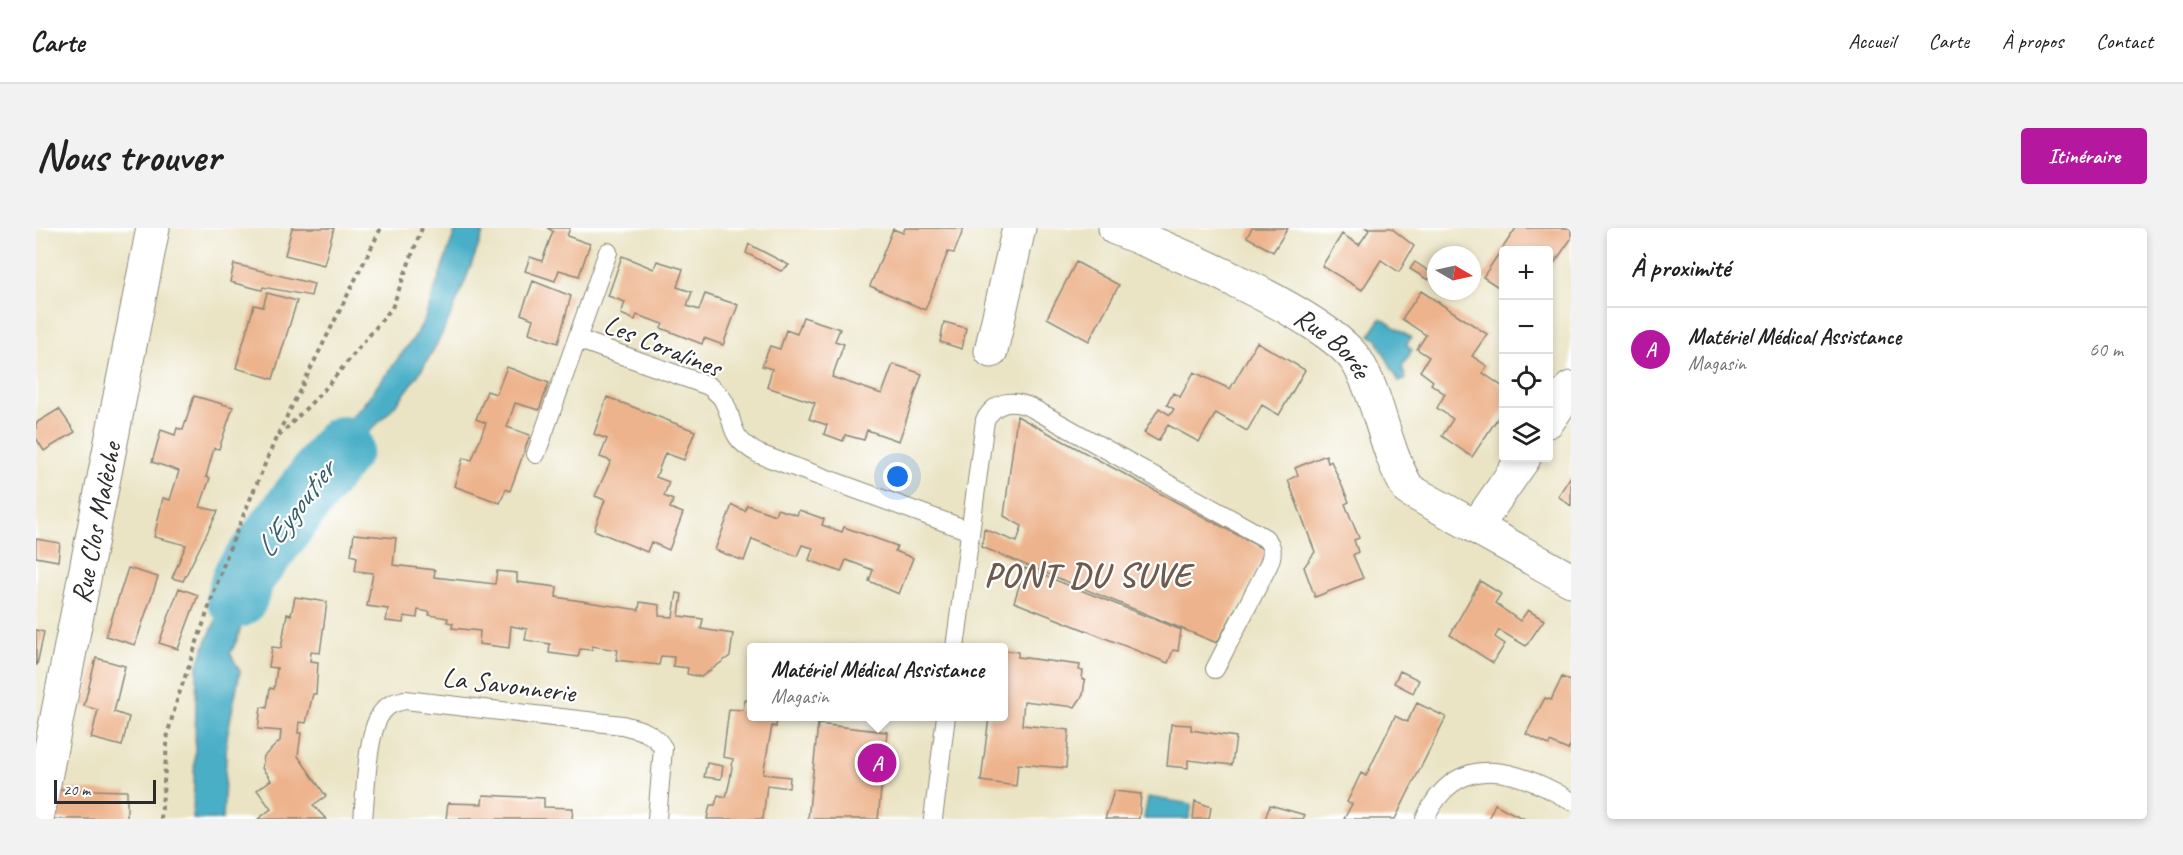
<!DOCTYPE html>
<html lang="fr">
<head>
<meta charset="utf-8">
<style>
  body { margin:0; font-family:Caveat,sans-serif; background:#f2f2f2; color:#222 }
  .controls { position:absolute; right:18px; top:18px; display:grid; overflow:hidden; border-radius:6px; box-shadow:0 3px 9px #0003 }
  .controls button { width:54px; height:54px; display:grid; place-items:center; padding:0; border:0; border-bottom:2px solid #e0e0e0; background:#fff; color:#222; font:30px sans-serif }
  .compass { position:absolute; left:1391px; top:18px; width:54px; height:54px; border-radius:50%; background:#fff; box-shadow:0 3px 9px #0003; rotate:99deg }
  .scale { position:absolute; left:18px; bottom:15px; width:102px; box-sizing:border-box; padding-left:6px; border:3px solid #2b2b2b; border-top:0; font-size:16px; line-height:21px; white-space:nowrap; color:#2b2b2b; -webkit-text-stroke:4px #fff; paint-order:stroke }
  .you { position:absolute; left:862px; top:249px; width:21px; height:21px; margin:-15px; border:4px solid #fff; border-radius:50%; background:#1a73e8; box-shadow:0 0 0 9px #1a73e833 }
  .badge { display:grid; place-items:center; width:39px; height:39px; border-radius:50%; background:#b5179e; color:#fff; font-size:20px; font-weight:700 }
  .pin { position:absolute; translate:-50% -50%; border:3px solid #fff; box-shadow:0 2px 6px #0006 }
  .popup { position:absolute; left:711px; top:415px; width:261px; height:78px; box-sizing:border-box; display:grid; place-content:center; border-radius:6px; background:#fff; filter:drop-shadow(0 2px 4px #0005); font-size:20px; white-space:nowrap; color:#767676 }
  .popup b { font-size:22px; color:#222 }
  .popup::after { content:''; position:absolute; left:50%; top:100%; margin-left:-12px; border:12px solid transparent; border-top-color:#fff }
  .list { margin:0; padding:0; list-style:none }
  h2 { display:flex; justify-content:space-between; align-items:center; height:78px; margin:0; padding:0 24px; font-size:26px }
  h2 small { font-size:20px; font-weight:400; color:#767676 }
  .list li { display:grid; grid-template-columns:39px 1fr auto; gap:18px; align-items:center; box-sizing:border-box; height:84px; padding:0 24px; border-top:2px solid #e0e0e0 }
  .list b { display:block; font-size:22px; white-space:nowrap }
  .list p { margin:0; font-size:20px; white-space:nowrap; color:#767676 }
  .list em { font-size:20px; font-style:normal; color:#767676 }
  .icon { flex:none; width:33px; height:33px; fill:none; stroke:currentColor; stroke-width:2; stroke-linecap:round; stroke-linejoin:round }
  .map { position:relative; flex:none; width:1535px; height:591px; overflow:hidden; border-radius:6px }
  header { display:flex; align-items:center; gap:36px; box-sizing:border-box; height:84px; padding:0 30px; background:#fff; border-bottom:2px solid #e0e0e0 }
  header strong { font-size:28px }
  nav { display:flex; gap:33px; margin-inline-start:auto; font-size:21px }
  .intro { display:flex; align-items:center; justify-content:space-between; box-sizing:border-box; height:144px; padding:0 36px }
  h1 { margin:0; font-size:42px }
  .button { padding:15px 27px; border-radius:6px; background:#b5179e; color:#fff; font-size:21px; font-weight:700 }
  main { display:flex; gap:36px; padding:0 36px }
  aside { flex:1; background:#fff; border-radius:6px; box-shadow:0 3px 9px #0003 }
  .map>svg:first-child { display:block }
  .water { fill:#48afc7; stroke:#3a6d79; stroke-width:1.5 }
  .lines { fill:none; stroke-linecap:round; stroke-linejoin:round }
  .river { stroke:#48afc7; stroke-width:62 }
  .building { fill:#edb38c }
  .lane-casing { stroke:#8a8878; stroke-width:20 }
  .street-casing { stroke:#8a8878; stroke-width:35 }
  .path { stroke:#8a8878; stroke-width:4; stroke-dasharray:4.5 4.5; stroke-linecap:butt }
  .lane { stroke:#fff; stroke-width:18 }
  .street { stroke:#fff; stroke-width:33 }
  .labels { text-anchor:middle; stroke-width:4.5; stroke-linejoin:round; paint-order:stroke }
  .street-label { font-size:28px; fill:#2b2b2b; stroke:#fff }
  .water-label { font-size:30px; font-style:italic; fill:#376069; stroke:#fff }
  .district-label { font-size:34px; font-weight:bold; letter-spacing:1.5px; fill:#6f5b4d; stroke:#fff }
</style>
</head>
<body>
<header>
<strong>Carte</strong>
<nav><a>Accueil</a><a>Carte</a><a>À propos</a><a>Contact</a></nav>
</header>
<div class="intro"><h1>Nous trouver</h1><a class="button">Itinéraire</a></div>
<main>
<div class="map">
<svg width="1535" height="591" viewBox="0 0 1535 591">
  <rect width="100%" height="100%" fill="#fff"/>
  <filter id="ink" filterUnits="userSpaceOnUse"><feTurbulence type="fractalNoise" baseFrequency=".0167" numOctaves="2"/><feDisplacementMap in="SourceGraphic" scale="12" xChannelSelector="R" yChannelSelector="G"/><feConvolveMatrix kernelMatrix="1 2 1 2 8 2 1 2 1" color-interpolation-filters="sRGB"/></filter>
  <filter id="wash" filterUnits="userSpaceOnUse"><feTurbulence type="fractalNoise" baseFrequency=".008" numOctaves="4" result="noise"/><feDisplacementMap in="SourceGraphic" scale="24" xChannelSelector="R" yChannelSelector="G"/><feGaussianBlur stdDeviation="1.35" result="paint"/><feColorMatrix in="noise" values="0 0 0 0 0 0 0 0 0 0 0 0 0 0 0 0 0 1.4 0 .05"/><feComposite in="paint" operator="in"/></filter>
  <g filter="url(#wash)">
    <rect width="100%" height="100%" fill="#eae4c5"/>
    <path class="water" d="M420 0H449C424 68 401 134 350 187 318 221 272 256 247 296 237 313 222 333 215 351 207 375 209 403 194 425L204 443 191 508 187 591H157L161 440 170 414 227 288 251 253 326 178 380 107 389 90Z
      M1345 90 1375 110 1370 117 1376 122 1366 139 1370 151 1363 154 1341 112 1334 107Z
      M1112 569 1156 576 1153 591H1108Z"/>
    <g class="lines">
      <path class="river" d="M201 369 208 348 306 219"/>
    </g>
    <g id="blocks">
      <path class="building" d="M256 0H298L288 37 249 27Z
        M511 0H534L531 8 554 16 543 48 523 42 519 53 489 43 494 29 506 33 517 3Z
        M869 0H928L918 25 912 24 889 82 834 58 857 1 867 5Z
        M1216 0H1252L1237 24 1211 9Z
        M1330 0H1355L1378 18 1363 44 1345 32 1326 62 1286 38 1306 6 1323 17 1333 2Z
        M1480 0H1535V11L1512 44V22H1467V62L1447 49Z
        M713 16 722 21 753 37 745 43 710 25Z
        M586 28 618 41 621 33 647 41 641 59 656 64 651 78 663 82 669 66 702 77 687 117 668 110 666 116 625 100 627 96 601 87 599 92 585 86 589 74 572 68Z
        M1040 34 1083 57 1053 113 1011 90Z
        M1379 34 1397 46 1392 52 1374 41Z
        M198 36 278 56 275 68 227 59 226 62 194 54Z
        M497 53 535 68 522 115 493 105 497 91 485 86Z
        M1385 63 1451 106 1436 128 1451 138 1447 145 1467 159V182L1436 229 1406 208 1417 191 1401 180 1409 166 1395 156 1397 153 1384 143 1393 129 1381 121 1390 107 1366 91Z
        M231 65 261 73 237 151 200 140 218 77 227 79Z
        M767 89 804 101 799 113 808 116 796 149 846 166 857 136 886 146 863 213 831 202 828 212 809 207 807 213 788 206 791 197 773 191 779 175 731 159 736 141 726 138 734 118 744 121 750 102 761 106Z
        M908 94 930 100 926 121 904 114Z
        M1221 114 1269 142 1243 187 1226 177 1211 203 1180 185 1163 214 1132 197 1122 213 1108 205 1123 180 1134 187 1138 181 1131 177 1137 165 1144 169 1158 144 1194 161Z
        M471 139 513 155 503 182 479 175 471 199 494 207 474 263 470 261 464 275 418 258 427 230 436 232 450 195 440 191 451 163 460 166Z
        M158 168 197 179 183 221 178 220 170 249 174 250 164 279 182 283 147 353 136 350 150 317 118 309 127 270 134 272 143 243 116 234 125 202 139 207 141 200 147 202Z
        M571 169 659 203 648 232 629 225 620 249 633 254 628 268 637 272 634 280 647 285 633 322 615 314 611 324 558 302 569 272 559 268 575 233 564 229 571 211 558 206Z
        M23 181 39 204 8 223 0 210V195Z
        M981 188 1231 323 1181 415 946 319 948 301 981 314 986 298 968 288Z
        M1290 227 1292 235 1295 233 1313 274 1309 276 1323 310 1318 312 1322 324 1317 327 1327 350 1279 369 1268 339 1279 324 1252 252 1262 247 1259 240Z
        M1535 248V278L1522 268Z
        M696 277 709 283 711 277 739 287 741 281 761 287 763 282 788 291 786 297 806 304 808 299 861 318 859 323 877 330 863 366 833 353 837 342 810 332 805 344 773 332 777 320 766 317 761 328 716 311 708 333 679 322Z
        M318 306 360 310 357 337 399 342 398 349 459 356 461 343 481 345V354L521 359 520 369 603 382 604 374 624 377 623 388 637 389 641 365 646 366 643 388 667 391 665 401 697 406 694 428 665 449 651 446 652 440 637 438 638 429 625 428 623 437 580 432 582 422 556 418V422L544 421 542 429 513 425 514 416 489 412 491 401 475 398 473 420 443 416 444 403 416 400 417 395 411 394 412 390 393 387 394 384 382 382 381 390 368 388 367 395 350 393 352 381 331 378 337 345 319 343 321 329 315 327Z
        M0 311 24 315 22 333 0 329Z
        M92 340 122 349 99 417 70 408Z
        M989 340 1145 402 1142 423 1137 422 1132 435 978 374Z
        M1444 353 1465 366 1459 375 1484 393 1492 382 1508 392 1490 418 1463 402 1459 409 1469 416 1457 435 1414 407Z
        M143 360 162 367 142 421 123 415Z
        M259 369 291 374 284 425 275 424 274 433 282 434 280 466H277L270 495 263 494 262 505H265L262 528 290 568 277 577 290 591H222L235 581 221 562 235 552 226 540 228 528 244 513 245 503 222 501 225 479 231 480 234 460 238 461 241 440 233 439 236 419 245 420 251 386 255 387Z
        M0 402 8 404 1 437H0Z
        M967 422 982 424V429L1044 437 1043 442 1047 443 1046 451 1049 452 1047 467 1039 479 988 473 986 497 1033 502 1030 540 982 536 980 558 945 553 953 489H967Z
        M60 430 89 438 78 484 93 489 86 518 55 510 62 482 48 478Z
        M1364 443 1383 452 1377 465 1358 455Z
        M1526 449 1535 453V516L1532 522 1514 514 1513 517 1490 506 1509 470 1515 472Z
        M709 472 715 473V489H741L740 499 736 498 727 546 754 549 753 560 731 557 727 591H671L674 577H679L682 567 690 569 694 552 697 531 687 529 693 481 707 482Z
        M1381 475 1410 489 1359 591H1308L1316 576 1311 574 1325 545 1330 548 1359 488 1371 494Z
        M782 496 851 504 842 591H772Z
        M1135 496 1155 497V502L1200 509 1196 537 1152 532V540L1131 538Z
        M671 535 687 538 685 551 668 549Z
        M17 561 91 563V591H16Z
        M1078 563 1105 566 1103 591H1069Z
        M447 567 508 570V579L537 580 536 591H410L412 575 446 576Z
        M1159 573 1175 579 1173 591H1157Z
        M1459 576 1474 584 1489 591H1452Z
        M1234 577 1269 587 1267 591H1229Z"/>
    </g>
  </g>
  <g filter="url(#ink)">
    <use href="#blocks" fill-opacity="0" stroke="#8a8878" stroke-width="1.5"/>
    <g class="lines">
      <g class="lane-casing">
        <path id="lane" d="M541 111 673 158C677 162 684 166 687 172 701 197 690 208 723 226L934 303
          M500 226 572 24
          M919 420 949 192C960 173 976 171 996 180L1229 310C1238 319 1237 327 1232 338L1179 441
          M327 591C330 565 330 500 348 482 354 475 361 474 369 472L586 497C602 501 618 504 627 520L621 591
          M897 591 910 488
          M1389 591C1421 520 1483 542 1535 573"/>
      </g>
      <g class="street-casing">
        <g id="street">
          <path id="s1" d="M1079 0C1133 21 1295 89 1322 135 1345 174 1348 223 1373 262L1535 352"/>
          <path d="M955 123 983 0"/>
          <path d="M1512 193 1535 160"/>
          <path d="M1440 299 1488 230"/>
          <path id="s2" d="M1 591 117 0"/>
        </g>
      </g>
      <path class="path" d="M243 208 288 162 356 80 386 0
        M125 591 132 504 142 469 192 324 240 210 345 0"/>
      <use href="#lane" class="lane"/>
      <use href="#street" class="street"/>
    </g>
  </g>
  <g class="labels">
    <g class="street-label">
      <text transform="translate(627 117) rotate(22)" y="10">Les Coralines</text>
      <text dy="10" stroke="none"><textPath href="#s1" startOffset="248">Rue Borée</textPath></text>
      <text dy="10" stroke="none"><textPath href="#s2" startOffset="302">Rue Clos Malèche</textPath></text>
      <text transform="translate(473 456) rotate(7)" y="10">La Savonnerie</text>
    </g>
    <g class="water-label">
      <text transform="translate(259 281) rotate(-53)" y="10">L'Eygoutier</text>
    </g>
    <g class="district-label">
      <text x="1052" y="358">PONT DU SUVE</text>
    </g>
  </g>
</svg>
<div class="controls">
<button>+</button>
<button>−</button>
<button><svg class="icon" aria-label="locate" viewBox="0 0 24 24"><circle cx="12" cy="12" r="6"/><path d="M12 2v4M12 18v4M2 12h4M18 12h4"/></svg></button>
<button><svg class="icon" aria-label="layers" viewBox="0 0 24 24"><path d="M12 4l9 5-9 5-9-5zM3 14l9 5 9-5"/></svg></button>
</div>
<svg class="compass" viewBox="-18 -18 36 36"><path d="M0-13l5 13h-10z" fill="#e53935"/><path d="M0 13l5-13h-10z" fill="#767676"/></svg>
<div class="scale">20 m</div>
<div class="you"></div>
<div class="pin badge" style="left:841px;top:535px">A</div>
<div class="popup"><b>Matériel Médical Assistance</b>Magasin</div>
</div>
<aside>
<h2>À proximité<small></small></h2>
<ul class="list">
<li><span class="badge">A</span><div><b>Matériel Médical Assistance</b><p>Magasin</p></div><em>60 m</em></li>
</ul>
</aside>
</main>
</body>
</html>
